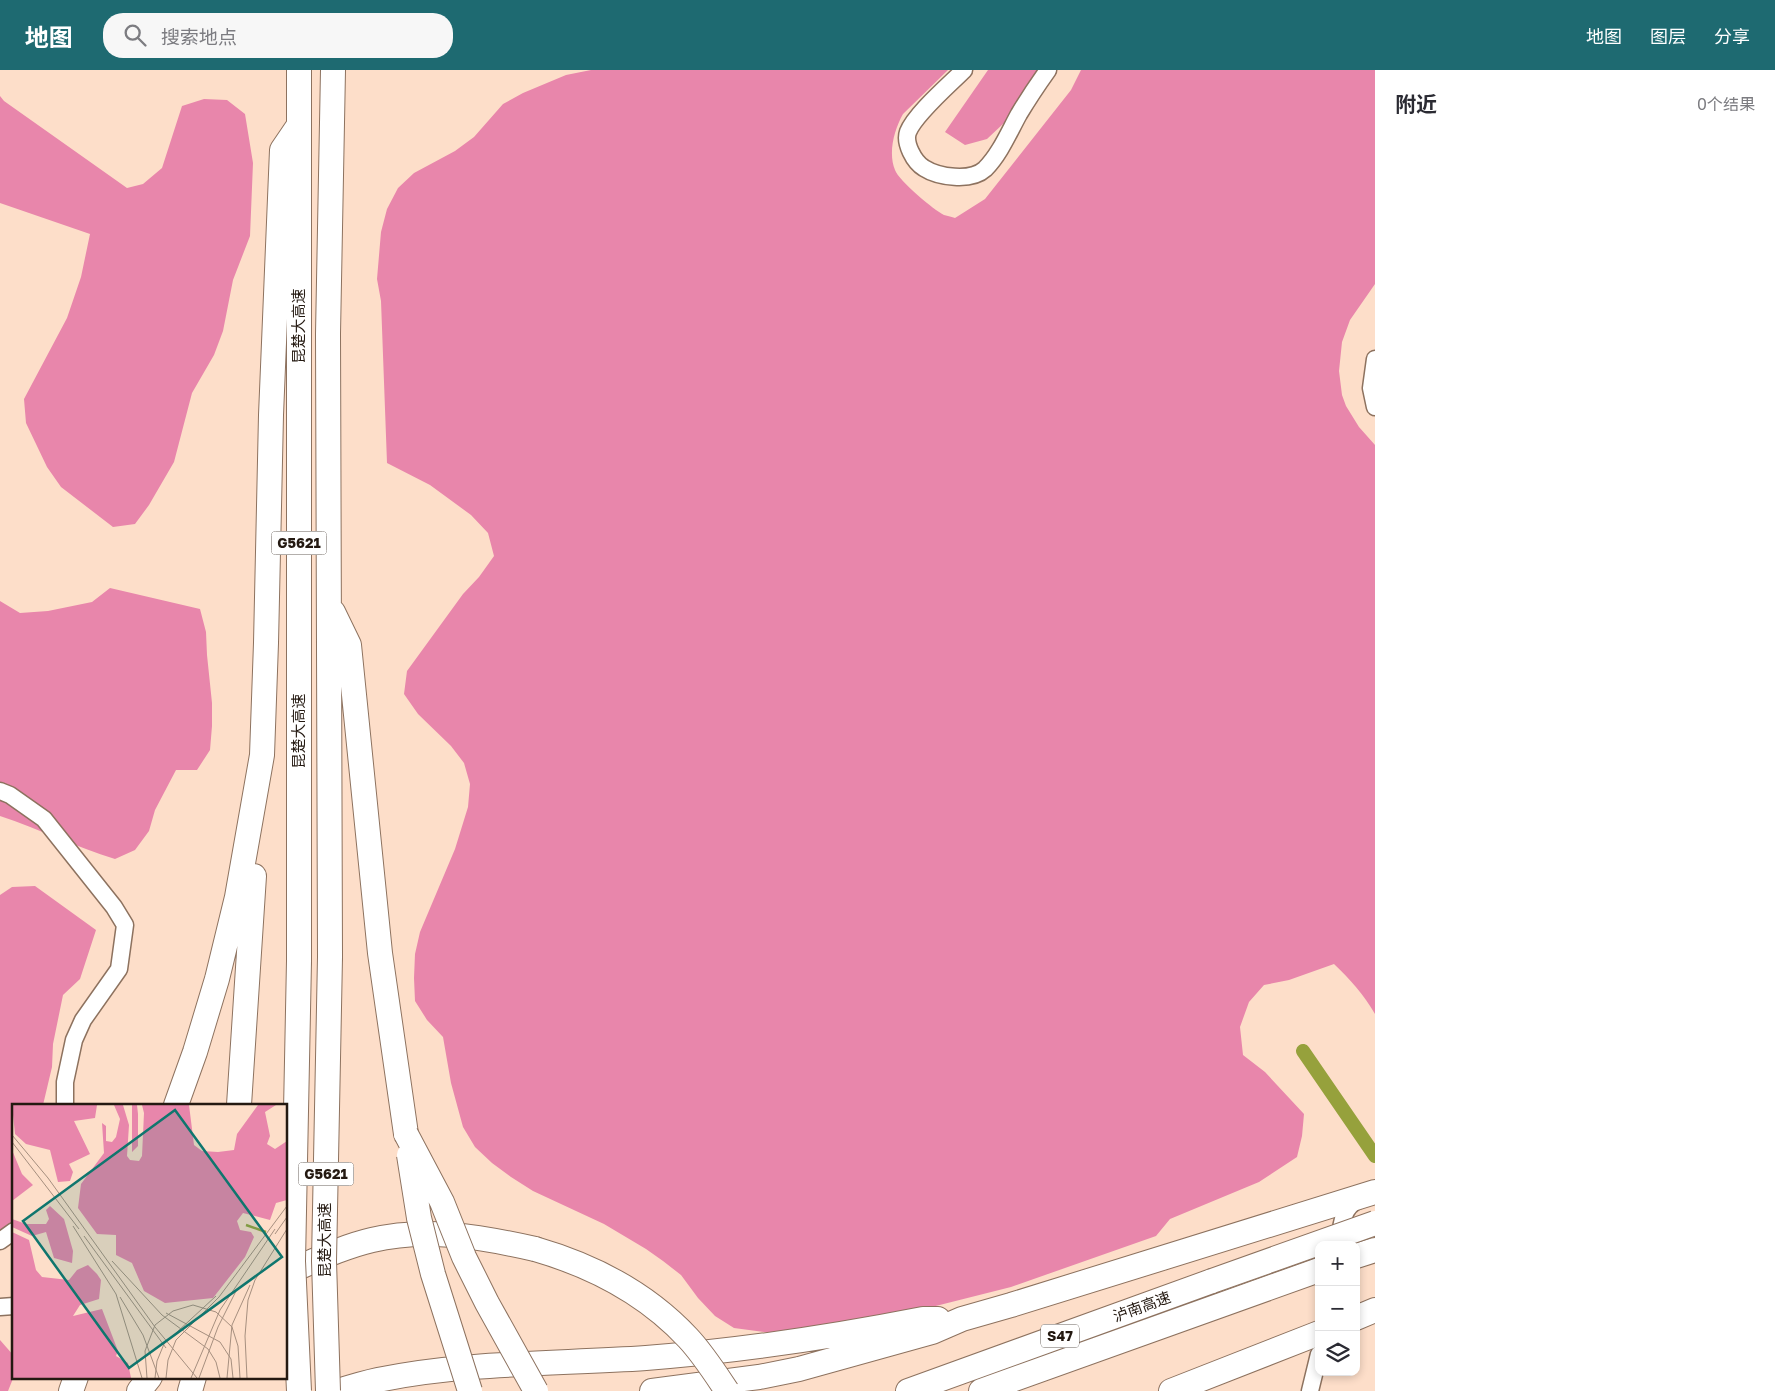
<!DOCTYPE html>
<html lang="zh">
<head>
<meta charset="utf-8">
<style>
  body { margin:0; font-family:"Golos Text","Noto Sans SC",sans-serif; background:#f7f7f7; color:#2b2b33 }
  .controls { position:absolute; right:15px; bottom:15px; display:grid; overflow:hidden; border-radius:10px; box-shadow:0 2px 8px #0003 }
  .controls button { width:45px; height:45px; display:grid; place-items:center; padding:0; border:0; border-bottom:1px solid #e1e1e2; background:#fff; color:#2b2b33; font:25px sans-serif }
  .list { margin:0; padding:0; list-style:none }
  h2 { display:flex; justify-content:space-between; align-items:center; height:65px; margin:0; padding:0 20px; font-size:21px }
  h2 small { font-size:16px; font-weight:400; color:#7c7c81 }
  .icon { flex:none; width:28px; height:28px; fill:none; stroke:currentColor; stroke-width:2; stroke-linecap:round; stroke-linejoin:round }
  .map { position:relative; flex:none; width:1375px; height:1321px; overflow:hidden }
  header { display:flex; align-items:center; gap:30px; box-sizing:border-box; height:70px; padding:0 25px; background:#1e6a71; color:#fff }
  header strong { font-size:24px }
  nav { display:flex; gap:28px; margin-inline-start:auto; font-size:18px }
  .search { width:350px; height:45px; background:#f7f7f7; display:flex; align-items:center; gap:12px; box-sizing:border-box; padding:0 18px; border-radius:20px; color:#7c7c81; font-size:19px }
  main { display:flex }
  aside { flex:1; background:#fff }
  .map>svg:first-child { display:block }
  .forest { fill:#e886ab }
  .lines { fill:none; stroke-linecap:round; stroke-linejoin:round }
  .canal { stroke:#96a13c; stroke-width:14 }
  .minor-casing { stroke:#8d725f; stroke-width:19 }
  .highway-casing { stroke:#8d725f; stroke-width:26 }
  .minor { stroke:#fff; stroke-width:16 }
  .highway { stroke:#fff; stroke-width:24 }
  .highway-bridge-casing { stroke:#8d725f; stroke-width:26; stroke-linecap:butt }
  .highway-bridge { stroke:#fff; stroke-width:24 }
  .labels { text-anchor:middle; stroke-width:5; stroke-linejoin:round; paint-order:stroke }
  .shield { fill:#fff; stroke:#665e58; stroke-width:1 }
  .shield-label { font-size:14px; font-weight:bold; fill:#241911 }
  .street-label { font-size:15px; fill:#241911; stroke:#fff }
  .inset-river { fill:none; stroke:#96a13c; stroke-width:2.5 }
  .inset-road { fill:none; stroke:#a68f7f; stroke-width:1 }
  .view { fill:#0f766e; fill-opacity:0.15; stroke:#0f766e; stroke-width:2.5 }
  .inset-edge { fill:none; stroke:#241911; stroke-width:2.5 }
</style>
</head>
<body>
<header>
<strong>地图</strong>
<div class="search"><svg class="icon" aria-label="search" viewBox="0 0 24 24"><circle cx="10" cy="10" r="6"/><path d="M15 15l6 6"/></svg>搜索地点</div>
<nav><a>地图</a><a>图层</a><a>分享</a></nav>
</header>
<main>
<div class="map">
<svg width="1375" height="1321" viewBox="0 0 1375 1321">
  <rect width="100%" height="100%" fill="#fddec9"/>
  <path class="forest" d="M591 0H948L903 44C894 60 888 83 895 100 899 111 934 140 944 145 948 146 952 147 955 148L985 129 1071 20 1081 0H1375V214L1350 250 1342 272 1339 301 1342 325 1346 336 1359 357 1375 375V944C1364 925 1350 909 1334 894L1289 910 1264 915 1249 932 1240 957 1243 985 1265 1002 1304 1044 1302 1066 1297 1087 1259 1112 1170 1149 1156 1166 1011 1217 793 1272 780 1264 734 1258 715 1246 698 1228 681 1205 663 1191 646 1179 604 1154 533 1121 511 1107 492 1093 475 1077 463 1057 451 1013 443 967 427 950 415 931 414 908 415 884 420 862 455 779 468 737 470 714 464 693 451 676 418 644 404 624 407 601 463 524 479 507 494 486 488 463 471 445 430 415 387 393 381 231 377 209 381 162 387 139 398 118 414 103 455 81 474 67 503 34 523 23 566 5Z
    M988 0H1041L1004 53 987 69 965 75 945 62Z
    M0 26 4 31 127 118 143 114 162 98 182 36 204 29 227 30 245 44 253 93 250 166 233 210 223 261 214 285 192 323 174 392 149 435 135 454 113 457 61 417 47 397 26 353 24 329 67 248 81 207 90 164 0 133Z
    M110 518 200 539 206 562 207 585 212 633V656L210 680 197 700H176L155 740 149 761 135 780 115 789C76 777 39 759 0 746V531L20 543 48 541 92 532Z
    M35 816 96 860 80 909 63 925 53 974 52 997 43 1035H14V1156L10 1173 0 1180V825L12 817Z
    M0 1270 14 1286V1306L8 1321H0Z"/>
  <g class="lines">
    <path class="canal" d="M1303 981 1375 1086"/>
    <g class="minor-casing">
      <path id="minor" d="M964 0C950 14 915 44 908 62 904 73 914 92 924 98 938 107 971 112 985 99 1000 84 1009 62 1019 44 1028 29 1038 14 1048 0
        M1375 289 1371 318 1375 337
        M0 721 10 725 44 749 114 837 125 855 119 899 83 950 74 970 65 1012V1035
        M0 1171 14 1161
        M1339 1173C1341 1157 1342 1136 1359 1130
        M0 1237 14 1236
        M1310 1321 1319 1284"/>
    </g>
    <g class="highway-casing">
      <path id="highway" d="M299 0V891
        M333 542 349 575 380 883 406 1064
        M330 887 328 264 333 0
        M176 1035 195 982 217 909 237 827 262 685 266 573 271 345 282 80 299 55
        M239 1035 254 806
        M1356 1186 1375 1180
        M286 1203C314 1191 342 1177 372 1170 426 1157 482 1167 535 1179
        M1356 1248 1375 1240
        M71 1321 76 1307
        M139 1321 150 1307
        M190 1321 194 1307
        M338 1321C351 1317 364 1313 378 1310 464 1292 558 1294 646 1288 739 1281 831 1267 923 1249H938
        M652 1321 759 1307 799 1299 932 1262 962 1249 1011 1235 1375 1122
        M908 1321 1212 1211
        M981 1321 1319 1200
        M1171 1321 1319 1263"/>
    </g>
    <use href="#minor" class="minor"/>
    <use href="#highway" class="highway"/>
    <g class="highway-bridge-casing">
      <path id="highway-bridge" d="M406 1064 442 1132 464 1187 487 1233 536 1321
        M409 1085 419 1148 433 1204 470 1321
        M535 1179C594 1196 646 1223 688 1268 703 1284 715 1303 727 1321
        M1212 1211 1375 1153
        M299 1321 293 1191 299 891
        M328 1321 324 1191 330 887"/>
    </g>
    <use href="#highway-bridge" class="highway-bridge"/>
  </g>
  <g class="labels">
    <g class="shield">
      <rect x="271.5" y="461.5" width="55" height="23" rx="4"/>
      <rect x="298.5" y="1092.5" width="55" height="23" rx="4"/>
      <rect x="1041" y="1254.5" width="38" height="23" rx="4"/>
    </g>
    <g class="shield-label">
      <text x="299" y="478">G5621</text>
      <text x="326" y="1109">G5621</text>
      <text x="1060" y="1271">S47</text>
    </g>
    <g class="street-label">
      <text transform="translate(299 256) rotate(-90)" y="5">昆楚大高速</text>
      <text transform="translate(299 661) rotate(-90)" y="5">昆楚大高速</text>
      <text transform="translate(325 1170) rotate(-90)" y="5">昆楚大高速</text>
      <text transform="translate(1142 1237) rotate(-20)" y="5">泸南高速</text>
    </g>
  </g>
  <g transform="translate(12 1034)">
    <rect width="275" height="275" fill="#fddec9"/>
    <path d="M0 1H85L83 14 62 17 78 50 57 60 61 68 58 77 46 78 38 46 14 40 3 30ZM102 1H111L117 21 115 52 118 56 127 57 130 52 132 9 130 1H177L182 41 190 47 206 48 222 46 225 30 246 1H264L253 8 258 32 255 40 263 45 275 37V96L264 99 258 116 231 109 225 117 228 126 239 128 242 133 233 153 201 194 153 199 132 187 120 159 104 151V131L85 130 66 104 69 80 92 49 90 19 94 22V37L100 38 104 33 108 15ZM120 1H125L126 10V42L120 48ZM0 46 10 70 21 81 0 97ZM38 102 52 115 61 147 60 159 42 154 34 128 20 132 0 123V115L14 120H34L37 115 34 106ZM0 128 17 136 24 166 30 173 57 176 65 166 76 161 85 170 89 176 87 195 68 201 61 212 90 205 106 247 104 252 116 259 119 274H0Z" fill="#e886ab"/>
    <path class="inset-river" d="M234 121 254 128"/>
    <path class="inset-road" d="M0 31 36 74 143 223 185 274M0 38 67 125M61 122 104 190 130 274M263 130 275 113M72 132 154 244M100 157 150 211 196 245 204 258 208 274M108 193 131 231 147 274M154 209 208 238 219 255 221 274M135 274 133 247 143 221 161 207 181 201 204 208 220 223 226 242 228 274M143 274 145 257 152 240 204 192M154 274 156 256 164 236 207 193 275 102M179 274 208 206 263 125M187 274 206 223 224 187M215 274 220 221 238 181M235 274 233 232 236 196 243 176 275 125"/>
    <path class="view" d="M163 6 270 153 117 264 11 117Z"/>
    <rect width="275" height="275" class="inset-edge"/>
  </g>
</svg>
<div class="controls">
<button>+</button>
<button>−</button>
<button><svg class="icon" aria-label="layers" viewBox="0 0 24 24"><path d="M12 4l9 5-9 5-9-5zM3 14l9 5 9-5"/></svg></button>
</div>
</div>
<aside>
<h2>附近<small>0个结果</small></h2>
<ul class="list">
</ul>
</aside>
</main>
</body>
</html>
